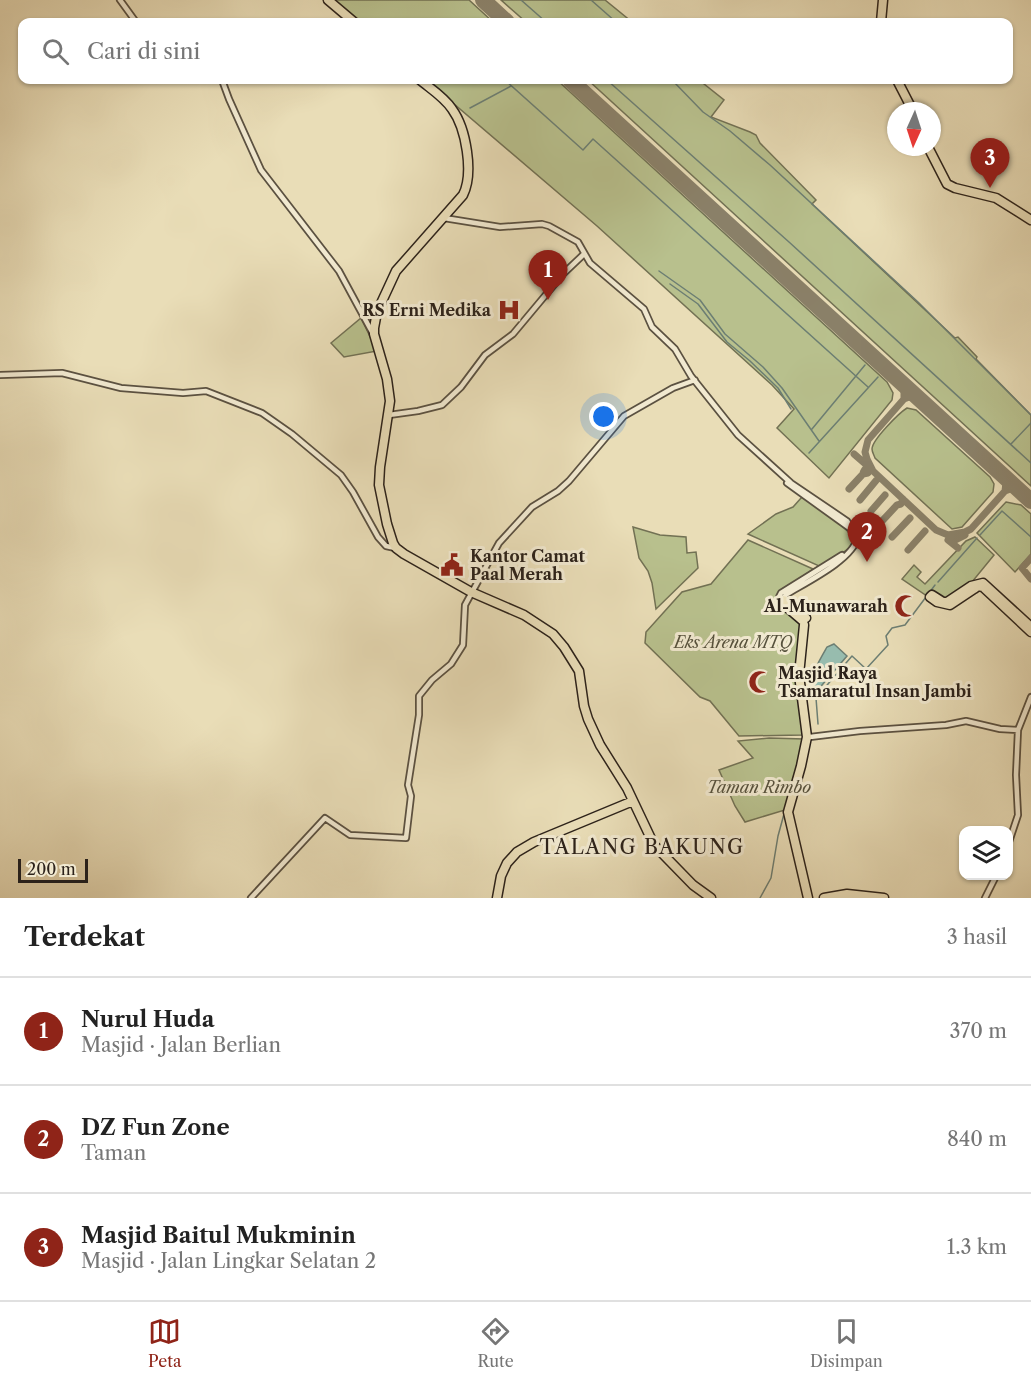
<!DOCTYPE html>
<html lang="id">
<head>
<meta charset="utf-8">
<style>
  body { margin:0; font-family:"Libre Caslon Text",serif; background:#f6f6f6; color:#222 }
  .controls { position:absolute; right:18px; bottom:18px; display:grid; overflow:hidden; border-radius:12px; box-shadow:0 2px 4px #0004 }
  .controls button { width:54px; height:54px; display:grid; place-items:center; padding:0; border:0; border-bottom:2px solid #e0e0e0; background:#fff; color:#222; font:30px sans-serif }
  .compass { position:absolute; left:887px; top:102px; width:54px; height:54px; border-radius:50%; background:#fff; box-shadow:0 2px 4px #0004; rotate:183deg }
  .scale { position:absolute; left:18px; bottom:15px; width:70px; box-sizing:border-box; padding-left:6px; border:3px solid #2c221a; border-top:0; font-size:16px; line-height:21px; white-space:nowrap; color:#2c221a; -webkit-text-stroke:4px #f1e9d0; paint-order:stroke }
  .you { position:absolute; left:604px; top:417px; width:21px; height:21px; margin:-15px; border:4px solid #fff; border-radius:50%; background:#1a73e8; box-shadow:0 0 0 9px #1a73e833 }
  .badge { display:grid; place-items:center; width:39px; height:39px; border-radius:50%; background:#8f2418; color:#fff; font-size:20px; font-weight:700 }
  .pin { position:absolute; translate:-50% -50px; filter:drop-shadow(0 2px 3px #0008) }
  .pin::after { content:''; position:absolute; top:32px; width:21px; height:18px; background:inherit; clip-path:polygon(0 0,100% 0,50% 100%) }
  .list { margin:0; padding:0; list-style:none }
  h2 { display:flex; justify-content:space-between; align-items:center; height:78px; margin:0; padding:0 24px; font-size:26px }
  h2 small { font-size:20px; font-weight:400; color:#767676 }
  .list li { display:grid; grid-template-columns:39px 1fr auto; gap:18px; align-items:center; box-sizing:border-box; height:108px; padding:0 24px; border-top:2px solid #e0e0e0 }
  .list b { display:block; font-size:22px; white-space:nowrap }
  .list p { margin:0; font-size:20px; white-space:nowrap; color:#767676 }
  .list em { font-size:20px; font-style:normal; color:#767676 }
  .icon { flex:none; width:33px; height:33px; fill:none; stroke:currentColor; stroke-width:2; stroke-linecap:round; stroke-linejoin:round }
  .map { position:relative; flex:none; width:1031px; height:898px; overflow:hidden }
  .search { position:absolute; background:#fff; box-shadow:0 2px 4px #0004; left:18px; right:18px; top:18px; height:66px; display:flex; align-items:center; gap:15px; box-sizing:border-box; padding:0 21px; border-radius:12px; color:#767676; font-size:22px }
  .sheet { height:402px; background:#fff }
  nav { display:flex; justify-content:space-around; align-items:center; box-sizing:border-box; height:84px; border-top:2px solid #e0e0e0; background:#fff; font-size:16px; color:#767676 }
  nav a { display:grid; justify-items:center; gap:3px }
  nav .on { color:#8f2418 }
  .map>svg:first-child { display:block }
  .green { fill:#b8c08d; stroke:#727154; stroke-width:1.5 }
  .water { fill:#97bcae; stroke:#6c7e73; stroke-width:1.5 }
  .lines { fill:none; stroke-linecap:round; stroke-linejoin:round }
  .stream { stroke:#6c7e73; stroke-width:1.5 }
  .taxiway { stroke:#8a8068; stroke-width:7 }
  .runway { stroke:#8a8068; stroke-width:16 }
  .minor-casing { stroke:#5b5141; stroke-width:8 }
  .highway-casing { stroke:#2c221a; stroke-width:11 }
  .minor { stroke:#f1e9d0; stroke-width:4.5 }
  .highway { stroke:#e9ddb7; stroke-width:8 }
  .labels { text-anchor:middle; stroke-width:6; stroke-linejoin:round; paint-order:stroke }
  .poi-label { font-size:16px; font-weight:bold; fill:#2c221a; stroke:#f1e9d0; text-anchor:end }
  .park-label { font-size:16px; font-style:italic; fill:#56513c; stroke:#f1e9d0 }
  .quarter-label { font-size:20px; letter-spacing:1.5px; fill:#2c221a; stroke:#f1e9d0 }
</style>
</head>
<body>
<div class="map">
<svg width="1031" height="898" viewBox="0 0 1031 898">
  <rect width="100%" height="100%" fill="#e9ddb7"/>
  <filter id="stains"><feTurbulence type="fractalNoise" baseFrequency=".00333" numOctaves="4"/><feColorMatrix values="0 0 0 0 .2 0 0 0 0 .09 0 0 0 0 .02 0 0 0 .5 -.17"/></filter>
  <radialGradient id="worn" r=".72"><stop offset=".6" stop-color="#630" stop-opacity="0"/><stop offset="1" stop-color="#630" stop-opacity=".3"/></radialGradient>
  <path class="green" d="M334 0H469L493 22H359Z
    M501 0H605L632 22H526Z
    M426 80H557L887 382 893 393 892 400 829 478 777 428 794 409 772 385 597 226Z
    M588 80H699L724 100 711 117 750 132 756 135 760 143 816 200 812 204 955 338 958 337 977 357 976 359 1031 415V486Z
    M361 318 377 351 344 357 331 343Z
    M907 408 916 410 990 477 994 484 993 492 962 527 952 529 875 458C874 455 872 452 872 449 872 440 899 413 907 408Z
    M802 497C813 504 859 530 851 545 848 552 826 562 819 566L748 534 776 514 793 507Z
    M1006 502 1021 505 1031 514V554L1015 572 977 533Z
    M633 527 660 535 686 537 687 553 696 552 698 568 656 609 652 583 648 571 639 558Z
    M975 537 994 555 972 582 947 600 927 596 902 579 914 565 921 572 917 577 925 584 966 541Z
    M748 540 813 569 779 594 801 625 803 735 739 736 710 701 700 697 645 643 646 632 682 592 711 584Z
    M769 738 804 739 785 810 745 822 735 806 719 770 753 758 738 741Z"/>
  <path class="water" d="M834 644 847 656 816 692 812 693 810 690C811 674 819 661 827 647Z"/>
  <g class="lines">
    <path class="stream" d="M521 0 546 22
      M591 0 616 22
      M505 80 583 150 593 139 868 387
      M607 80 789 242 1031 463
      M672 80 703 112 730 131 770 165 918 302 1031 415
      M470 108 511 86
      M659 271 700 300 725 334 763 367 782 388 819 441
      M670 284 698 304 727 342 750 361 778 388 791 409
      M812 429 865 365
      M1011 444 1031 423
      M809 453 878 377
      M980 535 1002 511 1031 537
      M938 582 977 538
      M818 724 816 698 852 656 866 669 888 645 886 636 892 628 905 625 935 585
      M760 898 771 878 778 836 784 814"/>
    <path class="taxiway" d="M904 385V399L868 440 865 452 867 459 873 471 936 530 948 535 965 532 971 529 1005 491 1006 483 1004 476
      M904 399 909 397 918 398
      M854 454 869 467 871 468 868 473 863 474C863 470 866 468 869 466
      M849 489 863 474
      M1005 491 1013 488 1018 490
      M860 500 879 477
      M871 511 885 495
      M883 520 897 505 901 504 903 499
      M892 537 910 518
      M948 540 958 548
      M950 541 955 540 965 535
      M908 550 925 531
      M1031 558 1022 568 1031 579"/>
    <path class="runway" d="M483 0 507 22
      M570 80 1031 501"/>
    <g class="minor-casing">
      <path id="minor" d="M120 0 136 22
        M222 80 229 99 261 170 339 271 372 332
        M444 218 500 227 542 224 549 226 578 242 590 263 644 309 652 327 675 349 691 376 738 435 791 483 847 521 857 538C854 559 805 583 787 594L784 597 786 601
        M0 375 62 373 121 388 183 393 206 391 262 413 292 434 341 475 353 492 378 537 386 546 395 548
        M389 415 418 411 442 405 461 387 485 355 513 334 564 273 584 254
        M787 483 848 527
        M781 602 779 597 781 593 842 555
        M810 737 860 731 946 725 966 721 1000 729 1018 730
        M1008 845 1018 815 1016 775 1018 730 1031 697
        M251 898 325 818 350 835 406 838 411 796 408 785 419 715V696L432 680 451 664 463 645 465 605 499 543 532 507 558 491 569 481 624 416 673 388 695 380
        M985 898 996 876"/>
    </g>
    <g class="highway-casing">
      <path id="highway" d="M328 0 354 22
        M881 22 883 0
        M420 80C431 89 444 97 452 109 466 128 474 173 463 195L396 271 377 312 374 328V334L387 379 390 401 380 467 379 485 387 524 393 543 396 548 404 554 471 592 524 615 553 634 564 647 579 671 584 706 588 719 600 745 627 788 654 845 693 885 711 898
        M897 80 913 111
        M928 147 947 184 955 188 996 198 1031 220
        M803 621 782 603V600L786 601 806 618
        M804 625 799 675 807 737 801 766 788 812 808 898
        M1031 627 983 583 971 586 947 602H943L932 595 930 597 937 602 950 605 974 589 978 586 983 587 1031 632
        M497 898 501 876 507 863 517 852 534 842 633 801
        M824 898 847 894 884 898"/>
    </g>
    <use href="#minor" class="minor"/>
    <use href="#highway" class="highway"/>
  </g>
  <defs>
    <g id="hospital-bare" transform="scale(1.8)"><path d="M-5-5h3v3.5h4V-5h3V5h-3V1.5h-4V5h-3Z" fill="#8f2418" stroke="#f1e9d0" stroke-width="2.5" paint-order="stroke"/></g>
    <g id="civic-bare" transform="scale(1.8)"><path d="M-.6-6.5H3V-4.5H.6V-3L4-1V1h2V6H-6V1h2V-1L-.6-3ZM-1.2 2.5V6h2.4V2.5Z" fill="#8f2418" stroke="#f1e9d0" stroke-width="2.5" paint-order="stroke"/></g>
    <g id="mosque-bare" transform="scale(1.8)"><path d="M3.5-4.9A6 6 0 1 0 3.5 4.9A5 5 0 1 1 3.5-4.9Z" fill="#8f2418" stroke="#f1e9d0" stroke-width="2.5" paint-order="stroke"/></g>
  </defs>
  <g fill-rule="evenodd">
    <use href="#hospital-bare" x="509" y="310"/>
    <use href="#civic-bare" x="452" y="565"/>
    <use href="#mosque-bare" x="906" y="606"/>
    <use href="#mosque-bare" x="760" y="682"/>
  </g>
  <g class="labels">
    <g class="poi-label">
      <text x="491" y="316">RS Erni Medika</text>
      <text x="470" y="562" text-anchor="start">Kantor Camat<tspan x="470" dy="18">Paal Merah</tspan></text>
      <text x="888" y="612">Al-Munawarah</text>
      <text x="778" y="679" text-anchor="start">Masjid Raya<tspan x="778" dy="18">Tsamaratul Insan Jambi</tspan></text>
    </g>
    <g class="park-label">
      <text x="733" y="648">Eks Arena MTQ</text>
      <text x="759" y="793">Taman Rimbo</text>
    </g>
    <g class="quarter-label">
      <text x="642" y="854">TALANG BAKUNG</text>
    </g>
  </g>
  <rect width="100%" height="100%" filter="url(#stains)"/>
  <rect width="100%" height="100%" fill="url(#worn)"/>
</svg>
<div class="controls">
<button><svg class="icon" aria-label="layers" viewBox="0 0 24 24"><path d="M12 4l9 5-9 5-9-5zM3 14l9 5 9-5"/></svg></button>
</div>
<svg class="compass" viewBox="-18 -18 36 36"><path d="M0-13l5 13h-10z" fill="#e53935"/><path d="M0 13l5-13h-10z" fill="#767676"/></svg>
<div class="scale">200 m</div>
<div class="you"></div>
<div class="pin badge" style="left:548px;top:300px">1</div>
<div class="pin badge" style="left:867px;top:562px">2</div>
<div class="pin badge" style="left:990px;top:188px">3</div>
<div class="search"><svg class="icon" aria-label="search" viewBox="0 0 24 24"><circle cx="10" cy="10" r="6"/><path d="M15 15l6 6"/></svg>Cari di sini</div>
</div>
<section class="sheet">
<h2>Terdekat<small>3 hasil</small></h2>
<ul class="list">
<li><span class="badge">1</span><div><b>Nurul Huda</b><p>Masjid · Jalan Berlian</p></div><em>370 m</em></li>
<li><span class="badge">2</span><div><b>DZ Fun Zone</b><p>Taman</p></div><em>840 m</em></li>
<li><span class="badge">3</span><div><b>Masjid Baitul Mukminin</b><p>Masjid · Jalan Lingkar Selatan 2</p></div><em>1.3 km</em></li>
</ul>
</section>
<nav>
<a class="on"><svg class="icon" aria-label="map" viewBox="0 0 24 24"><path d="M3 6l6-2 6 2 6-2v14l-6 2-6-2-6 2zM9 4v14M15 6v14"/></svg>Peta</a>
<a><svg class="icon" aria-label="directions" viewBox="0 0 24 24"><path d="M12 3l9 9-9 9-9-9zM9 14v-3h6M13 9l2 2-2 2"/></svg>Rute</a>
<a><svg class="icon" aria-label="saved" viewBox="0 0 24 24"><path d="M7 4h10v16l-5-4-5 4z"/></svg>Disimpan</a>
</nav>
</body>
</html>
